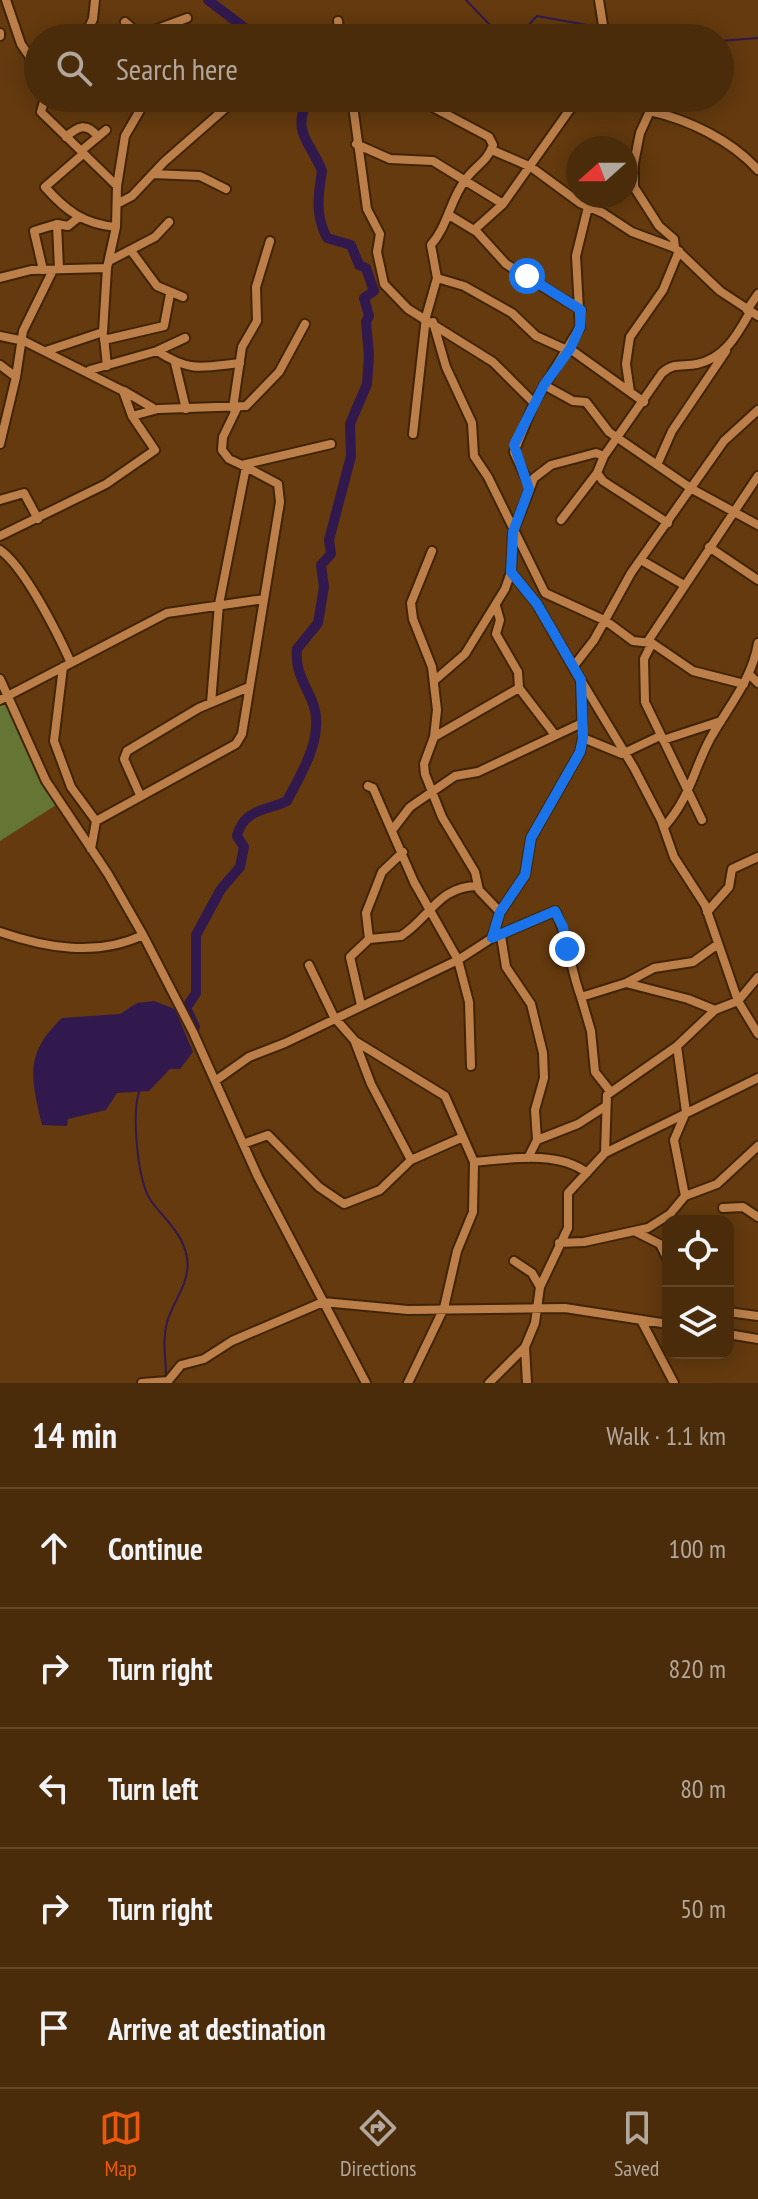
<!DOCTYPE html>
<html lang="en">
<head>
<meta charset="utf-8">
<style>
  body { margin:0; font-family:"PT Sans Narrow",sans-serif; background:#553818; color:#f1f3f6 }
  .controls { position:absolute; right:24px; bottom:24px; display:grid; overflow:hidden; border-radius:16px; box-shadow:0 4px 20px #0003 }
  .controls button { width:72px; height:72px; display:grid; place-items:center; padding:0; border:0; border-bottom:2px solid #62482b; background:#4b2c0a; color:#f1f3f6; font:40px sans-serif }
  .compass { position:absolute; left:566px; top:136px; width:72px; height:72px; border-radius:50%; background:#4b2c0a; box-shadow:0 4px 20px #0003; rotate:249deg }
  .stop { position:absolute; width:24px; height:24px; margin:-18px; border:6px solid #1a73e8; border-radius:50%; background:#fff }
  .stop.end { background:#1a73e8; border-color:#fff; box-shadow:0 2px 8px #0008 }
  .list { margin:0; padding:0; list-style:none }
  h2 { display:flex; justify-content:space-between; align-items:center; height:104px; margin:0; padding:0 32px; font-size:34px }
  h2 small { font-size:26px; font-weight:400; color:#b2a79c }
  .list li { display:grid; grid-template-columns:52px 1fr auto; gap:24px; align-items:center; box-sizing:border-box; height:120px; padding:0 32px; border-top:2px solid #62482b }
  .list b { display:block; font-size:30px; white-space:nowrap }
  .list em { font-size:26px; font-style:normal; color:#b2a79c }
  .icon { flex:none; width:44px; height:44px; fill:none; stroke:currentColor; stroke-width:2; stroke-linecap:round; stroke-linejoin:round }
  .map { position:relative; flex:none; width:758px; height:1383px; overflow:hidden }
  .search { position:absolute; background:#4b2c0a; box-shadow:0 4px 20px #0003; left:24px; right:24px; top:24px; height:88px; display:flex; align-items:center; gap:20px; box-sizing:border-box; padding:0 28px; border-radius:44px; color:#b2a79c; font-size:30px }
  .sheet { height:704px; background:#4b2c0a }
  nav { display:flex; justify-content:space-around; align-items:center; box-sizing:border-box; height:112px; border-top:2px solid #62482b; background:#4b2c0a; font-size:22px; color:#b2a79c }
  nav a { display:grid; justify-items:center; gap:4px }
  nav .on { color:#ea580c }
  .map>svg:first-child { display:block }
  .green { fill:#657534 }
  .water { fill:#31194e }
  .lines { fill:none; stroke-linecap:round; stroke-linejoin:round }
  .stream { stroke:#31194e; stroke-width:2 }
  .river { stroke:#31194e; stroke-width:10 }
  .minor-casing { stroke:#412406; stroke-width:12 }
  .minor { stroke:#bc7f4a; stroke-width:8 }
  .route { stroke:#1a73e8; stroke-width:10 }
</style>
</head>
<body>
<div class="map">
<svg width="758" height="1383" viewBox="0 0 758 1383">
  <rect width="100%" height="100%" fill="#643a0e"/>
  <path class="green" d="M0 684 56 805 0 841Z"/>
  <path class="water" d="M154 1001 175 1009 193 1052 180 1069H170L149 1091 117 1093 106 1110 68 1119 67 1126 42 1125C31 1078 24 1054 62 1018L120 1014 137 1003Z"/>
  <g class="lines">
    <path class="stream" d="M466 0 491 26 524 30 537 16 598 27
      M608 29 642 38
      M720 41 758 38
      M139 1092C132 1115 137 1180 151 1201 165 1220 183 1233 187 1258 191 1282 173 1301 167 1322 162 1341 166 1358 166 1378"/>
    <path class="river" d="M208 0 258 38
      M195 1027 186 1008 196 993V935L221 889 240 867 244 847 237 836C244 808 267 811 287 801 302 772 326 735 312 701 304 682 295 671 297 649L318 623 324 587 321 565 331 554 329 540 351 456 350 424 367 384 369 355 366 322 369 316 364 298 374 291 366 268 359 265 351 245 327 238C315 215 318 196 322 171 311 142 291 134 308 98"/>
    <g class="minor-casing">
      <path id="minor" d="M6 0 21 44 38 69
        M599 0 605 38
        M338 21 340 38
        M125 22 142 37
        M0 33V36
        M141 35 187 18
        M84 38 93 19 95 0
        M125 38 135 30
        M45 98 41 112 117 186
        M352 98 367 209 380 234 377 252 384 284 408 309 493 362 534 403 514 452 529 485
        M644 98 650 111 640 133 634 163V187L659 226 674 239 675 248 720 291 758 316
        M650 111C689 120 731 140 758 170
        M66 137C78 126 87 122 98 137
        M356 144 390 159 433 161 503 204
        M492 150 531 167 580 203 603 213 632 232 675 248
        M81 151 106 130
        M83 154 45 187C66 211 84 224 116 227
        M153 174 200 176 226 189
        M117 204 132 196 164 162 237 98
        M449 215 477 232 506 264 581 310
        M57 224 59 269
        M474 230 503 204 578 98
        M132 252 157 286 183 297
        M109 261 155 237 169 222
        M43 270 34 231 57 224 68 226 79 217
        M0 278 31 270 107 268
        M437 278 464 286 512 313 536 336 569 351
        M747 310 758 294
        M433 322 446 367 472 423 474 456 488 477 545 593 606 621 633 641 652 643 693 671 744 684
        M0 336 24 341 123 391 132 416 155 450 106 484 0 536
        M104 337 107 366
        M104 340 164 326 170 294
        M570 349 644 402
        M46 351 103 332 107 268 116 227 117 186 125 136 147 98
        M157 351C191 373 203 367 240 363
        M175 363 186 409
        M0 365 16 377 23 331 53 270
        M90 370 157 351 185 338
        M544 385 573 401 586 402 609 432 692 489 758 525
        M124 391 153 408
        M630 392 626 364 630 337 663 290 679 251
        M534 403 580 327 576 256 588 207
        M233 408 242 347 257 321 256 287 270 241
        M237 408 223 437 222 450 229 459 246 467
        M758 410 724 441 631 573 594 640 573 667 634 768 661 820 674 857 705 905 738 1001 758 1034
        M132 416 158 409 246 406 279 372 305 324
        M413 434 426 317 437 278 431 245C448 226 450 199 466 179 475 166 488 161 493 145L489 137 425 103
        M0 444 16 377
        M604 456 597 473 603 481 668 523
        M242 465 331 444
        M657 465 672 431 726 351
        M0 500 24 493 38 519
        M561 520 597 473
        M709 547 758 580
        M0 550C24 566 58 634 71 663
        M432 551 411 603 413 619 432 667 437 710 434 737 424 764 425 774 442 817 475 872 479 890 500 912
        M641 560 684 585
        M511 572 537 604 573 667
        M496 606 500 620 496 634 518 672 519 688
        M648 641 758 476
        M652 643 644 659 645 702 702 820
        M63 667 54 741 71 787 96 821
        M749 674 758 683
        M0 679 46 781 108 874 143 935 193 1032 258 1177 366 1383
        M435 680 465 654 505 589 511 572 513 532 534 478 551 465 596 453 604 456 662 373C674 362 683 367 697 364 725 358 737 335 750 312
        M0 700 167 613 264 599
        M434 737 519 688 555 735
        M663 740 721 721
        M140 795 124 759 127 751 199 708 249 687
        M664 827C690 798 693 771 710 739 728 707 752 680 758 643
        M393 829 410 807 455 776 478 772 582 723 581 681
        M91 849 96 821 236 744 242 734 280 502 278 484 246 467 219 604 211 703
        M707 912 729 887 732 869 758 857
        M0 932C46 948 97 957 143 935
        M501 936 506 967 531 1004 543 1053 544 1078 535 1110 537 1140 528 1158
        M492 938 555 911C569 938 570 969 581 997L626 983 688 999 715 1010
        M369 939 401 936C430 918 438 886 478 886
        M309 965 334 1017 355 1041 445 1096 474 1162 473 1212 457 1251 444 1308 408 1383
        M626 983 654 968 693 962 718 944
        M581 997 591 1031 595 1072 610 1091
        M361 1005 350 957 369 939 366 913 382 872 403 852
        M355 1042 371 1084 411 1160
        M471 1066 469 1002 458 960 492 938 500 912 525 875 531 838 580 752 583 738 622 754 660 736
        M215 1081 249 1057 285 1043 458 960 414 882 373 788 368 786
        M537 1140 578 1124 606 1106
        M243 1144 268 1135 319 1187 344 1204 380 1190 411 1160 463 1137
        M605 1153 758 1078
        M474 1162C508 1159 558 1150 587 1173
        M685 1196 674 1140 686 1112 677 1046 715 1010 738 1001 758 977
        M723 1208 743 1207 758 1217
        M636 1232 660 1244 668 1260
        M559 1243 584 1242 648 1228 670 1214 685 1196 717 1184 758 1146
        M514 1261 532 1273 540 1287
        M728 1312 758 1316
        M641 1320 674 1383
        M728 1334 758 1339
        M525 1347 527 1383
        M142 1383 168 1381 181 1365 204 1359 232 1341 323 1302 408 1310 565 1308 668 1324
        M489 1383 525 1347 535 1323 540 1287 568 1228V1193L605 1153 607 1095 677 1046"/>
    </g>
    <use href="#minor" class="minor"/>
  </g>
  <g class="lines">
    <path class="route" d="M527 276 581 310 580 327 570 349 544 385 514 445 529 489 513 532 511 572 537 604 581 680 583 738 580 752 531 838 525 875 500 912 492 938 555 911 563 927 567 949"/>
  </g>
</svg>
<div class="controls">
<button><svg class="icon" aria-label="locate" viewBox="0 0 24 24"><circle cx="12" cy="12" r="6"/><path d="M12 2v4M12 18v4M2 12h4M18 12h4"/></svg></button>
<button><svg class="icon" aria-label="layers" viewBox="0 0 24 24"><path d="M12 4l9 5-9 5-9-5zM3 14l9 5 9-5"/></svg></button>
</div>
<svg class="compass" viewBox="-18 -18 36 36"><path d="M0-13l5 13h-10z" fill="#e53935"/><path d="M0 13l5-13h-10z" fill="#b2a79c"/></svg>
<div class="stop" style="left:527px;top:276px"></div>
<div class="stop end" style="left:567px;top:949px"></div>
<div class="search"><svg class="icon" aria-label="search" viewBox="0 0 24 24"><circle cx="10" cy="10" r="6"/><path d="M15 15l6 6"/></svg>Search here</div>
</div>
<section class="sheet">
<h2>14 min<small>Walk · 1.1 km</small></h2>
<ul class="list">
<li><svg class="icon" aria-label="ahead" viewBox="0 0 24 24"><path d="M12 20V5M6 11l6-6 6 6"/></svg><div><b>Continue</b></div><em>100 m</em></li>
<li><svg class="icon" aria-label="right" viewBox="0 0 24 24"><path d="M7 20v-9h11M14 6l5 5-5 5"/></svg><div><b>Turn right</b></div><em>820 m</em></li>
<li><svg class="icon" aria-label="left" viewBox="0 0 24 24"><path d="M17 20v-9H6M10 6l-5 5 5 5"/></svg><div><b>Turn left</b></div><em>80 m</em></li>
<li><svg class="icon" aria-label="right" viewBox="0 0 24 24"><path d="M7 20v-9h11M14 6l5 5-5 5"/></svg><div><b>Turn right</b></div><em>50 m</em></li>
<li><svg class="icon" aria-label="arrive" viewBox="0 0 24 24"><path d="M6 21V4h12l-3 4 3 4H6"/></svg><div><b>Arrive at destination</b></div></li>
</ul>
</section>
<nav>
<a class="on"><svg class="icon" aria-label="map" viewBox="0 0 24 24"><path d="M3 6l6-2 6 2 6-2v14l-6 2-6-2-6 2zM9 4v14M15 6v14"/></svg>Map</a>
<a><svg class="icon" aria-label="directions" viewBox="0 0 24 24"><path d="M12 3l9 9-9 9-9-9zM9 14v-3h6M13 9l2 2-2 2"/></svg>Directions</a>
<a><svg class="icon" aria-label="saved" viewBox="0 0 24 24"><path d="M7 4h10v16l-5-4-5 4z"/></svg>Saved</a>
</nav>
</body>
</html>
